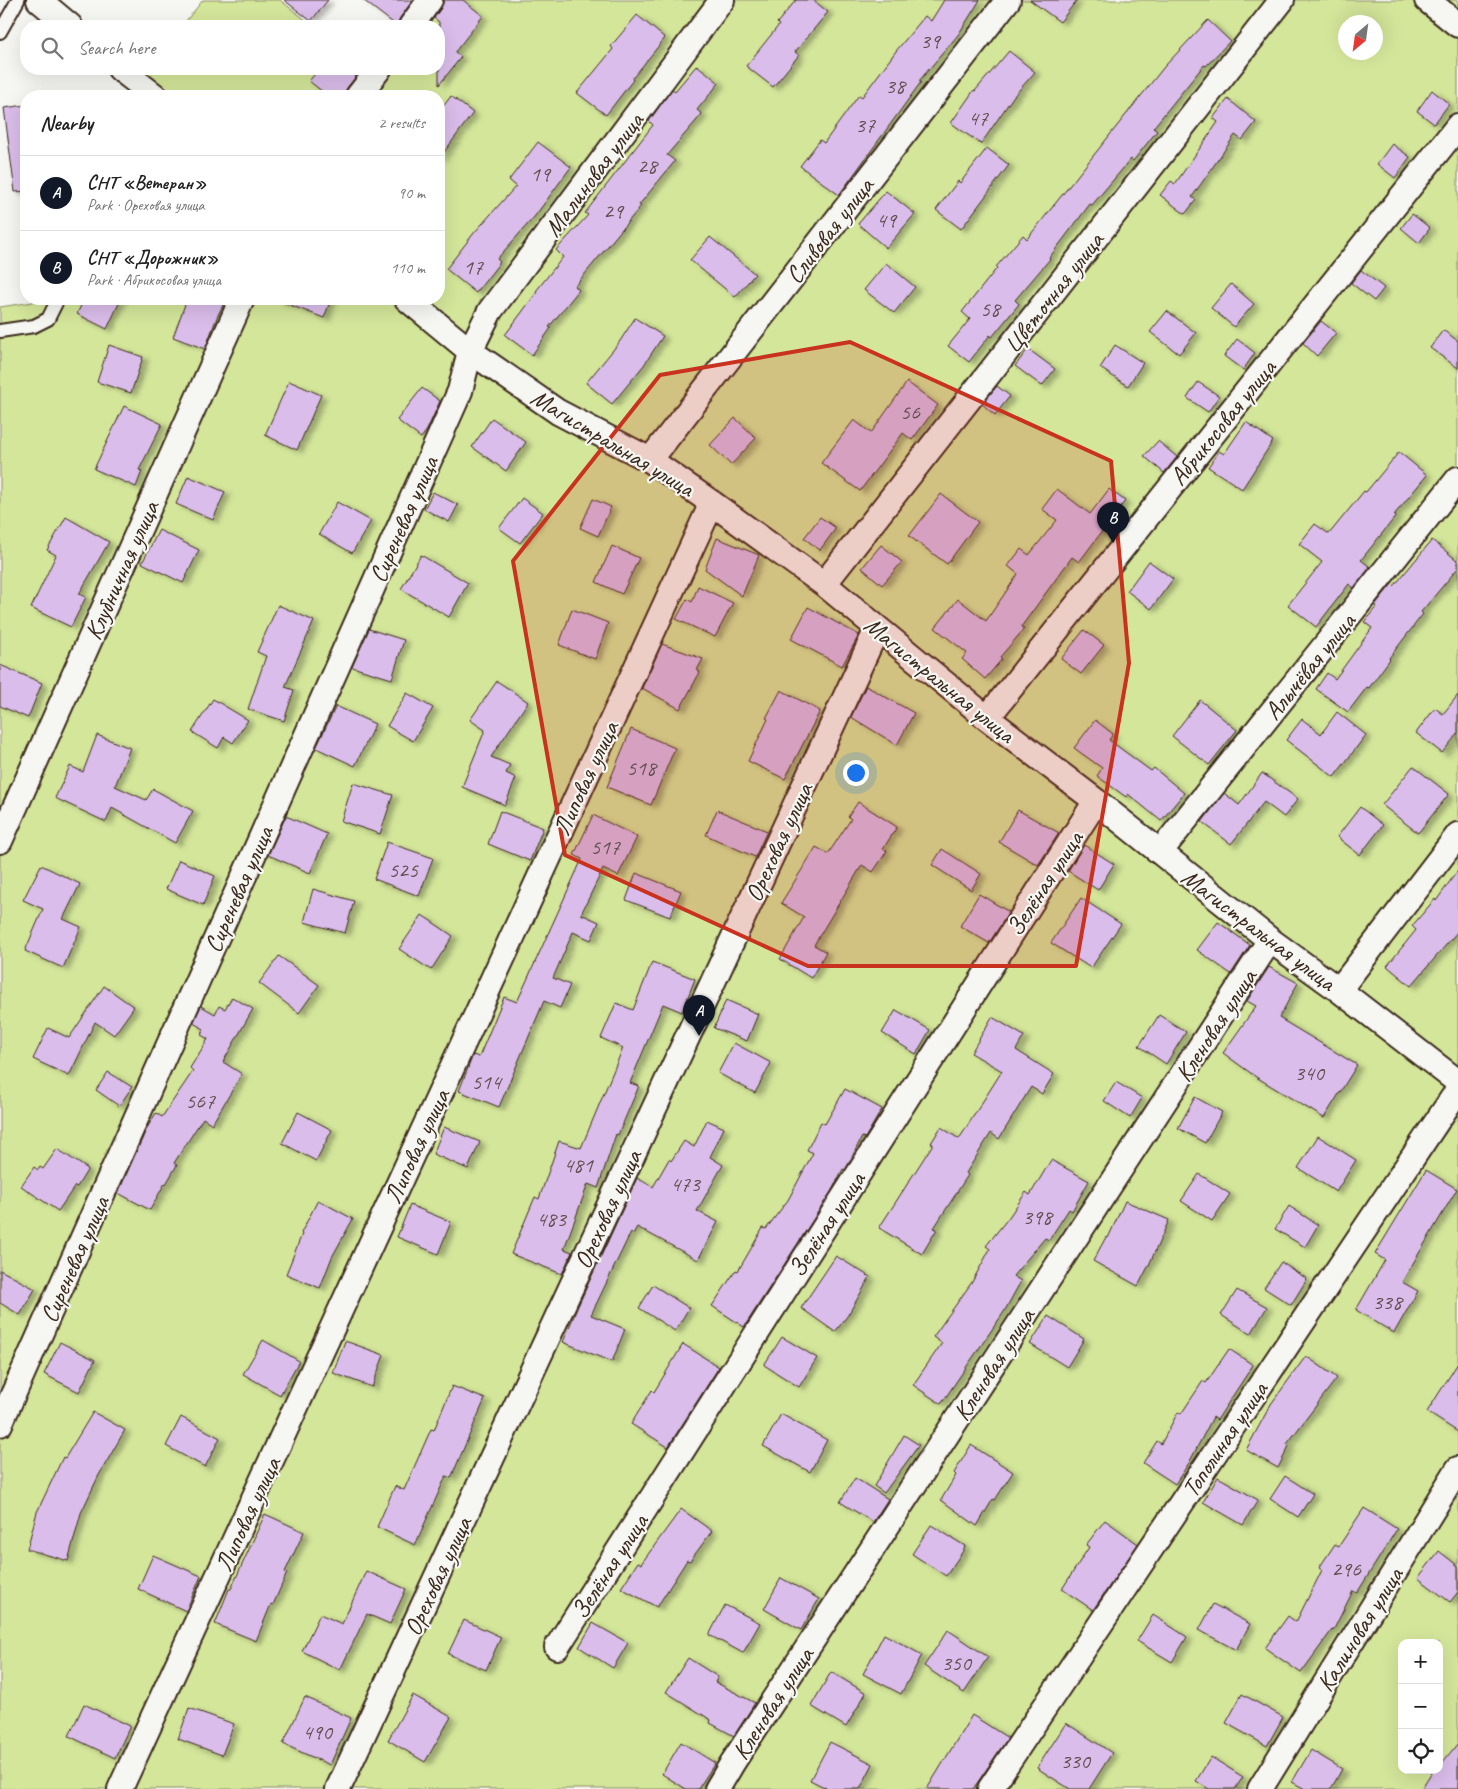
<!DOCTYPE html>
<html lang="en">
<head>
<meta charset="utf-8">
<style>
  body { margin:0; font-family:Caveat,sans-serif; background:#f2f2f2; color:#222 }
  .controls { position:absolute; right:15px; bottom:15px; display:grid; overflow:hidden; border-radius:10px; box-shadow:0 5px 20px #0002 }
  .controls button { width:45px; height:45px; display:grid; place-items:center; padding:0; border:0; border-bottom:1px solid #e0e0e0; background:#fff; color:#222; font:25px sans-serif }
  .compass { position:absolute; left:1338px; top:15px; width:45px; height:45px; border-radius:50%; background:#fff; box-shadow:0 5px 20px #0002; rotate:209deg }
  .you { position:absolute; left:855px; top:772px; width:18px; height:18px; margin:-12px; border:4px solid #fff; border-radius:50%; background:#1a73e8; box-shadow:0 0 0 8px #1a73e833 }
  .badge { display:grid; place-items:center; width:32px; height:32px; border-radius:50%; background:#111827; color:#fff; font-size:16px; font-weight:700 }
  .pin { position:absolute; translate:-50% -41px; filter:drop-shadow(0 1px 2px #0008) }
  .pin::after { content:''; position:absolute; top:26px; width:18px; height:15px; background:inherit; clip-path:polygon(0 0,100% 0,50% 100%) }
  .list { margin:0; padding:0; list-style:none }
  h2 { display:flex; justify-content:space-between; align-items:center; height:65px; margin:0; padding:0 20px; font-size:21px }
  h2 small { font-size:16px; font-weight:400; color:#767676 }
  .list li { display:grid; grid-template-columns:32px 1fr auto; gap:15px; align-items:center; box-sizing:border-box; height:75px; padding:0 20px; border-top:1px solid #e0e0e0 }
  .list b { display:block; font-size:19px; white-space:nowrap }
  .list p { margin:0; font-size:16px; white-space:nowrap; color:#767676 }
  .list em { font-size:16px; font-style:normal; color:#767676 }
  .icon { flex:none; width:28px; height:28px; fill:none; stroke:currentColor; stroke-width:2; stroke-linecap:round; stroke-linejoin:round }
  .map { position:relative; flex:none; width:1458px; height:1789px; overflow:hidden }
  .search { position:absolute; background:#fff; box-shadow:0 5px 20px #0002; left:20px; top:20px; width:425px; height:55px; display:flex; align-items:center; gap:12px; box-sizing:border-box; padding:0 18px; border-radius:20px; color:#767676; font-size:19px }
  .panel { position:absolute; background:#fff; box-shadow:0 5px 20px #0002; left:20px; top:90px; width:425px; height:215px; border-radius:20px }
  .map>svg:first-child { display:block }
  .green { fill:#d4e69a; stroke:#88885c; fill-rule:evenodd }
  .building { fill:#dabdea; stroke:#3b2a1e; filter:url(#shadow) }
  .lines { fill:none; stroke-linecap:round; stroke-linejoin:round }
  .service-casing { stroke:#3b2a1e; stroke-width:16 }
  .minor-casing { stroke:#3b2a1e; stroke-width:28 }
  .service { stroke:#f6f6f2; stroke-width:12 }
  .minor { stroke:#f6f6f2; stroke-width:24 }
  .marked { fill:#c8321e; fill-opacity:0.2; stroke:#c8321e; stroke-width:4; stroke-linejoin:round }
  .labels { text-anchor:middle; stroke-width:4.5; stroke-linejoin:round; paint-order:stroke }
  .number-label { font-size:22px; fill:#634f51 }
  .street-label { font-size:25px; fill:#3b2a1e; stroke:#f6f6f2 }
</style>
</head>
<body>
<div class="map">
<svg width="1458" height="1789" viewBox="0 0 1458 1789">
  <defs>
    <filter id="shadow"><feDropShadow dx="5.5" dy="3" stdDeviation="2.5" flood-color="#0004"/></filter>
  </defs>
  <rect width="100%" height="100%" fill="#f6f6f2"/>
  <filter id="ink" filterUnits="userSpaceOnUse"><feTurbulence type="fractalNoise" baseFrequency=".02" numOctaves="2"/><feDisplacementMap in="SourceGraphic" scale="10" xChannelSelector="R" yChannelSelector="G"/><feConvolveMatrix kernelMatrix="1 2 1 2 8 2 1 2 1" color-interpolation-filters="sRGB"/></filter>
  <g filter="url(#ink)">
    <path class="green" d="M203 0H280L313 26H182Z
      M424 0H1458V1789H0V307L33 302 34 299H439V96H129L136 82 147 69H439V26H404ZM1346 22H1376V52H1346ZM1402 1643H1439V1770H1402Z"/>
    <path class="building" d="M284 0H328L311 21Z
      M363 0H413L400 18 397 26Z
      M444 0H463L483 16 455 52 461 57 439 85V22L434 18 441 8Z
      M796 0H813L828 12 795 52 799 55 773 87 746 66 779 25 777 23Z
      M944 0H980L958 35 919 81 921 82 839 195 800 166 820 140 824 143 859 95 862 97 896 51 925 16 931 21Z
      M1030 0H1077L1060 22Z
      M637 15 665 38 632 79 633 80 606 115 577 93 613 49 611 46Z
      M1208 20 1230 41 1206 66 1204 65 1153 128 1157 131 1133 161 1131 159 1092 205 1090 204 1049 258 1050 259 1015 300 1019 304 992 337 990 335 969 362 948 346 970 319 962 312 997 268 996 267 1023 235 1027 239 1164 67Z
      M1009 51 1035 72 1013 97 981 144 951 123 974 90 975 91Z
      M697 65 719 83 697 110 702 114 667 155 675 161 639 205 641 206 575 286 579 290 549 327 551 328 532 355 505 335 537 292 536 291 563 257 556 250 588 215 585 213 653 125 649 121 672 89 675 91Z
      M319 69H362L347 88 343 96H328L309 81Z
      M1432 90 1449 104 1434 124 1417 111Z
      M451 96 473 113 439 159V112Z
      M1228 99 1256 122 1242 140 1235 135 1192 197 1196 200 1185 214 1160 195 1171 181 1175 184 1218 122 1213 118Z
      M26 105V191L15 192 4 108Z
      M538 142 571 167 535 216 497 259 500 262 476 293 446 269 474 233 516 186 509 180Z
      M1392 144 1410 157 1395 178 1377 164Z
      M987 148 1009 165 961 229 936 210 958 181 960 183Z
      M886 191 915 214 886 248 858 224Z
      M1412 214 1430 228 1419 243 1401 228Z
      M710 237 755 274 735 297 690 260Z
      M886 263 915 287 894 313 864 290Z
      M1361 270 1384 288 1374 301 1351 283Z
      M1231 284 1254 304 1234 327 1211 308Z
      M84 299H121L107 329 77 314Z
      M187 299H226L217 317 205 349 173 337Z
      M277 299H331L324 318 277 300Z
      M1167 311 1196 333 1179 354 1150 332Z
      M635 318 663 336 644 365 612 404 586 383 618 344Z
      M1321 321 1336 333 1317 356 1303 343Z
      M1443 330 1458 341V368L1430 348Z
      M1237 339 1255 353 1243 370 1224 356Z
      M109 345 143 357 131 393 97 382Z
      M1115 345 1143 363 1128 386 1100 368Z
      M1028 349 1055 369 1042 386 1015 366Z
      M289 381 321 395 297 450 265 435Z
      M907 382 938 405 912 440 903 433 860 491 821 463 854 420 871 433Z
      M1198 382 1219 396 1208 412 1187 398Z
      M997 386 1010 396 995 415 982 404Z
      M422 388 440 401 427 430 421 438 397 420Z
      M124 406 162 424 139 470 142 471 136 487 94 469Z
      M492 418 526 442 506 471 472 447Z
      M735 418 756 438 731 465 710 445Z
      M1246 422 1273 441 1242 489 1208 467 1219 451 1224 454Z
      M1158 441 1177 457 1164 473 1144 456Z
      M1399 452 1427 475 1394 515 1396 516 1361 560 1370 567 1354 588 1349 584 1316 627 1288 605 1322 562 1299 544 1315 524 1329 534 1364 491 1366 492Z
      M188 476 225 492 213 520 176 504Z
      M1057 489 1090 514 1109 489 1125 501 1079 562 1072 557 1021 627 1024 629 1000 657 1002 659 985 679 962 659 967 653 935 628 958 599 986 621 1018 574 1008 566 1021 549 1029 555 1057 520 1042 509Z
      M433 492 458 505 449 522 424 509Z
      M941 494 978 522 947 564 909 536Z
      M522 498 543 513 520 543 499 528Z
      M593 499 611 507 598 536 580 528Z
      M337 502 371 521 352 553 319 534Z
      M66 517 109 542 79 594 86 597 71 627 31 608 56 555 47 550Z
      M820 517 836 528 820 550 804 538Z
      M159 530 199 550 183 583 142 563Z
      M717 538 759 555 742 596 705 569Z
      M1432 540 1458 561V568L1421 612 1423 614 1389 658 1390 659 1369 688 1367 687 1348 712 1316 689 1327 673 1335 679 1372 628 1364 622 1377 606 1375 605 1392 584 1394 586Z
      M881 545 902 562 882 585 862 568Z
      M612 546 639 558 622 594 596 582Z
      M421 555 468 583 449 617 401 589Z
      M1149 561 1173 579 1151 609 1127 591Z
      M698 586 733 603 715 637 676 619 687 599 692 602Z
      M278 605 314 621 285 687 294 690 284 721 248 709 266 656 257 652Z
      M808 607 859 635 842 666 791 639Z
      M572 609 608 623 595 659 559 645Z
      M369 629 404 640 392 679 352 667Z
      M1084 630 1104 645 1081 674 1061 659Z
      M662 644 703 659 697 670 700 672 680 709 642 688Z
      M0 665 42 683 28 718 0 706Z
      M497 681 528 702 491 757 510 765 506 773 516 778 505 805 462 787 485 730 470 720Z
      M866 686 914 713 897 745 851 717Z
      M781 690 820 711 785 779 748 761 768 719 766 718Z
      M407 693 433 708 413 741 387 726Z
      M1458 695V733L1442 753 1416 733 1435 708 1443 714Z
      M213 699 248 720 233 743 224 737 218 748 192 732Z
      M1200 700 1237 730 1209 765 1172 736Z
      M336 706 375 724 355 766 316 748Z
      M1337 712 1366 735 1334 777 1286 740 1302 719 1321 734Z
      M1095 720 1113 734 1109 740 1151 771 1154 768 1184 793 1161 821 1128 794 1126 797 1097 776 1102 768 1074 748Z
      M631 729 675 748 651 805 607 787Z
      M97 735 130 748 115 786 146 800 153 789 193 811 175 843 112 808 106 822 55 798 70 766 83 772Z
      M1413 766 1449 794 1418 833 1382 805Z
      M1262 773 1298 799 1284 817 1264 802 1231 844 1202 822 1224 793 1239 805Z
      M353 783 393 795 380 834 341 821Z
      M858 802 897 827 883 849 887 851 873 872 862 865 814 945 826 952 811 978 780 959 804 917 781 903 816 847 828 854 851 819 848 817Z
      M1360 807 1383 825 1360 855 1337 837Z
      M717 810 767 831 755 857 706 835Z
      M1018 810 1059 833 1038 865 999 842Z
      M500 811 543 828 530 861 488 844Z
      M593 815 637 837 618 876 603 869 581 914 599 922 591 940 573 932 553 978 570 985 560 1008 544 1001 499 1107 459 1091 473 1055 479 1057 504 997 517 1002 582 859 574 855Z
      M286 816 327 834 310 873 268 855Z
      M387 842 433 858 419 896 374 879Z
      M1084 845 1114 864 1098 890 1068 871Z
      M942 849 981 874 971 890 932 865Z
      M179 860 215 876 203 905 166 889Z
      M41 865 80 884 63 919 81 927 63 968 25 951 43 909 23 900Z
      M1458 870V931L1411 986 1387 966 1416 930 1412 926 1435 899 1436 901Z
      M636 873 681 891 670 917 626 900Z
      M313 889 354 901 345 933 304 922Z
      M979 894 1009 912 989 943 960 926Z
      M1081 898 1121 924 1091 968 1051 943Z
      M422 915 453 936 431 970 399 949Z
      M1218 922 1250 945 1231 974 1197 950Z
      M279 956 319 985 299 1013 259 983Z
      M652 962 695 979 682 1012 663 1004 630 1083 639 1086 618 1135 616 1134 598 1188 588 1184 564 1249 572 1252 562 1274 511 1254 535 1197 539 1199 559 1141 581 1148 623 1048 601 1038 616 1003 633 1010Z
      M1269 967 1298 983 1279 1018 1357 1065 1324 1118 1256 1077 1223 1053 1256 1006 1247 1001Z
      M104 986 134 1007 114 1035 95 1022 69 1076 33 1059 48 1028 69 1038Z
      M232 997 253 1009 223 1062 242 1074 212 1124 203 1118 174 1163 177 1165 166 1184 165 1183 150 1210 118 1193 147 1128 156 1113 162 1117 193 1071 190 1068 208 1039 201 1035 204 1029 193 1023 201 1006 215 1014 219 1006 225 1009Z
      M726 1000 758 1014 747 1041 714 1028Z
      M896 1010 930 1030 916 1054 882 1033Z
      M1159 1015 1186 1032 1166 1064 1139 1046Z
      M992 1017 1024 1036 1016 1050 1054 1074 1042 1094 1031 1087 999 1139 991 1133 966 1173 968 1175 934 1228 937 1229 922 1254 879 1228 933 1144 931 1143 941 1127 959 1139 1002 1071 971 1053Z
      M734 1043 771 1063 755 1093 718 1073Z
      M108 1072 132 1087 119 1106 96 1090Z
      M1116 1082 1142 1098 1130 1118 1104 1101Z
      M845 1089 882 1109 865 1138 862 1137 849 1163 845 1170 843 1169 831 1192 744 1327 712 1306 736 1270 738 1271 763 1228 766 1229 788 1200 813 1153 807 1150 821 1122 825 1124Z
      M1195 1097 1222 1112 1205 1143 1178 1128Z
      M298 1112 332 1130 316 1161 282 1143Z
      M707 1120 724 1128 710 1157 723 1165 697 1211 718 1222 698 1260 637 1227 633 1234 631 1232 591 1315 625 1329 612 1362 563 1342 578 1306 637 1178 653 1187 669 1159 671 1161 684 1141 694 1147Z
      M444 1127 480 1142 468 1169 433 1154Z
      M1318 1136 1356 1160 1336 1192 1298 1168Z
      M57 1149 88 1169 77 1187 75 1186 58 1211 21 1186 34 1167 38 1170 40 1167 43 1169Z
      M1051 1160 1089 1181 1072 1211 1069 1209 1049 1240 1045 1238 1013 1276 1021 1281 1004 1312 941 1404 913 1385 942 1343 933 1337 972 1282 990 1249 986 1246 1009 1217 1026 1192 1030 1195Z
      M1426 1170 1457 1189 1402 1282 1418 1291 1394 1333 1356 1310 1385 1260 1375 1254Z
      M1199 1174 1230 1194 1212 1221 1181 1201Z
      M318 1200 353 1219 332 1257 320 1288 286 1274 302 1234 301 1233Z
      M1125 1201 1169 1220 1149 1265 1138 1286 1093 1261 1106 1237 1108 1238Z
      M410 1205 451 1222 438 1254 397 1237Z
      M1289 1206 1318 1225 1305 1247 1275 1229Z
      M836 1256 870 1277 848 1315 835 1332 801 1308Z
      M1281 1262 1307 1279 1291 1305 1264 1288Z
      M0 1270 35 1289 20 1315 0 1303Z
      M653 1285 689 1308 675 1331 639 1308Z
      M1237 1290 1267 1307 1251 1334 1221 1315Z
      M1048 1316 1084 1339 1067 1367 1030 1344Z
      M782 1337 817 1358 799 1387 764 1365Z
      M263 1340 299 1361 280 1395 243 1374Z
      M345 1341 384 1355 372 1387 333 1373Z
      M60 1342 95 1360 79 1392 44 1374Z
      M683 1344 719 1367 668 1447 631 1424 652 1390 654 1392Z
      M1229 1349 1253 1365 1217 1420 1213 1417 1189 1463 1175 1484 1143 1463 1157 1441 1161 1444 1178 1412 1181 1414 1203 1381 1206 1383Z
      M1306 1356 1337 1378 1287 1444 1289 1446 1278 1468 1246 1450 1271 1404Z
      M1458 1363V1432L1427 1412Z
      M452 1386 485 1399 451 1478 446 1476 415 1545 377 1527 395 1486 404 1490 431 1429 434 1430Z
      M93 1412 125 1430 99 1475 81 1513 68 1561 27 1549 37 1512 63 1457 65 1458Z
      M781 1414 827 1440 810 1472 763 1446Z
      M181 1417 220 1438 205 1467 166 1446Z
      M904 1435 919 1445 884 1493 874 1486Z
      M971 1445 1013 1472 995 1500 993 1499 977 1526 941 1500 956 1475 954 1473Z
      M1285 1476 1313 1494 1298 1517 1270 1499Z
      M1218 1477 1258 1500 1243 1525 1203 1502Z
      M855 1478 888 1499 873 1522 840 1502Z
      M1364 1508 1397 1529 1357 1593 1353 1591 1333 1631 1332 1630 1301 1673 1265 1648 1288 1616 1296 1622 1322 1570 1319 1568 1335 1544 1339 1546Z
      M681 1509 712 1531 690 1561 687 1560 657 1607 621 1588 638 1562 641 1564Z
      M265 1514 304 1532 285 1572 287 1573 273 1605 271 1604 256 1641 215 1624 229 1589H231Z
      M1105 1520 1138 1544 1093 1610 1062 1589 1089 1547 1086 1545Z
      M931 1525 965 1546 963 1551 946 1576 912 1554Z
      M1439 1551 1458 1566V1592L1450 1602 1418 1578Z
      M153 1555 201 1576 186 1611 138 1589Z
      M366 1571 406 1589 390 1624 367 1614 340 1670 302 1651 320 1614 342 1624Z
      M781 1578 819 1599 801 1630 764 1609Z
      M1213 1604 1250 1624 1236 1650 1199 1630Z
      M725 1605 760 1623 743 1653 709 1635Z
      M1153 1615 1187 1637 1172 1662 1137 1641Z
      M464 1620 501 1637 486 1670 448 1654Z
      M593 1623 628 1643 613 1668 579 1647Z
      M948 1630 988 1657 964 1693 924 1666Z
      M884 1634 922 1655 901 1694 863 1674Z
      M688 1658 718 1677 715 1682 755 1703 734 1736 710 1723 711 1720 666 1692Z
      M831 1672 866 1693 846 1727 811 1706Z
      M1242 1694 1283 1717 1267 1746 1226 1723Z
      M413 1695 451 1717 425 1762 388 1740Z
      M305 1697 351 1718 330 1765 283 1744Z
      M84 1704 130 1726 115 1758 69 1736Z
      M189 1708 234 1724 222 1755 178 1739Z
      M972 1715 1008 1738 973 1789H927Z
      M1066 1723 1112 1753 1089 1789H1070L1037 1768Z
      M681 1742 715 1763 698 1789H686L662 1774Z
      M830 1742 873 1764 860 1789H828L810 1780Z
      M1458 1743V1789H1421L1433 1770H1439V1767Z
      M1311 1750 1342 1769 1331 1789H1305L1292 1782Z
      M1211 1757 1243 1777 1235 1789H1209L1196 1781Z"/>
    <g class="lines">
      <g class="service-casing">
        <path id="service" d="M0 32 18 0
          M0 331 34 326 48 319 58 299"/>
      </g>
      <g class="minor-casing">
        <path id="minor" d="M39 0 70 26
          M1427 0 1458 25
          M411 26 430 0
          M120 69 155 96
          M358 96 379 69
          M407 299 470 351 558 412 650 460 712 503 824 584 987 718 1096 801 1270 940 1339 990 1458 1082
          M650 460 1008 0
          M824 584 1282 0
          M987 718 1458 126
          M0 841 242 299
          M1160 852 1458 479
          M1339 990 1458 835
          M0 1424 460 391 470 351 490 311 722 0
          M557 1647 1096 801
          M120 1789 712 503
          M338 1789 877 629
          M717 1789 733 1762 1270 940
          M990 1789 1458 1090
          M1260 1789 1458 1469"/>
      </g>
      <use href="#service" class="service"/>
      <use href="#minor" class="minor"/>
    </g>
  </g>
  <path class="marked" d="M850 342 1111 461 1129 663 1076 966H808L565 855 513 561 660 375Z"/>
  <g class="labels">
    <g class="number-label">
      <text x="930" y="48">39</text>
      <text x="895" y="93">38</text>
      <text x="978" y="125">47</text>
      <text x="865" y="132">37</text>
      <text x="647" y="173">28</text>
      <text x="540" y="181">19</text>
      <text x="613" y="218">29</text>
      <text x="886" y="227">49</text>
      <text x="473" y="274">17</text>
      <text x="990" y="316">58</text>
      <text x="910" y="419">56</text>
      <text x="641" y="775">518</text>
      <text x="605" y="854">517</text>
      <text x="403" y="877">525</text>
      <text x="1309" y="1080">340</text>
      <text x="486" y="1089">514</text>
      <text x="200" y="1108">567</text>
      <text x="578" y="1172">481</text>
      <text x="685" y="1191">473</text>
      <text x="1037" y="1224">398</text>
      <text x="551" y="1226">483</text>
      <text x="1387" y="1309">338</text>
      <text x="1346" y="1576">296</text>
      <text x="956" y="1670">350</text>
      <text x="317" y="1739">490</text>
      <text x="1075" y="1768">330</text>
    </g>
    <g class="street-label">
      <text transform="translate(593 174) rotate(-53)" y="9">Малиновая улица</text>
      <text transform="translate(829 230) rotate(-52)" y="9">Сливовая улица</text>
      <text transform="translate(1053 292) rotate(-52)" y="9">Цветочная улица</text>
      <text transform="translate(1222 422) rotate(-51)" y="9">Абрикосовая улица</text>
      <text transform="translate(613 442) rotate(31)" y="9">Магистральная улица</text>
      <text transform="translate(403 519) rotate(-66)" y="9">Сиреневая улица</text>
      <text transform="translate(121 570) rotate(-66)" y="9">Клубничная улица</text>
      <text transform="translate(1309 666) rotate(-51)" y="9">Алычёвая улица</text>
      <text transform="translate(940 679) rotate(39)" y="9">Магистральная улица</text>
      <text transform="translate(585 778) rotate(-65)" y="9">Липовая улица</text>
      <text transform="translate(778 842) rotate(-65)" y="9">Ореховая улица</text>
      <text transform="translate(1044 883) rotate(-57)" y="9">Зелёная улица</text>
      <text transform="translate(238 889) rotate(-66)" y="9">Сиреневая улица</text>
      <text transform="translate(1259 929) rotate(37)" y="9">Магистральная улица</text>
      <text transform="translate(1215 1025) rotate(-57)" y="9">Кленовая улица</text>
      <text transform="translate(416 1146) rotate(-65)" y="9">Липовая улица</text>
      <text transform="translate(607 1209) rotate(-65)" y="9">Ореховая улица</text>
      <text transform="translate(826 1224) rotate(-57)" y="9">Зелёная улица</text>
      <text transform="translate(74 1259) rotate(-66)" y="9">Сиреневая улица</text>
      <text transform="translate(993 1364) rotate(-57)" y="9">Кленовая улица</text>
      <text transform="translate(1224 1439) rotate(-56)" y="9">Тополиная улица</text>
      <text transform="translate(247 1514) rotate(-65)" y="9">Липовая улица</text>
      <text transform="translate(609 1566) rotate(-57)" y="9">Зелёная улица</text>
      <text transform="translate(437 1576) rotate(-65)" y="9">Ореховая улица</text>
      <text transform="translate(1359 1629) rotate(-58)" y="9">Калиновая улица</text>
      <text transform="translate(772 1703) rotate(-57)" y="9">Кленовая улица</text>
    </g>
  </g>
</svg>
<div class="controls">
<button>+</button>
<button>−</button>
<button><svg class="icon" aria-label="locate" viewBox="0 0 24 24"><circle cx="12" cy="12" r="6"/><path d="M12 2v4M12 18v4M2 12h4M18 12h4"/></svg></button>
</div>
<svg class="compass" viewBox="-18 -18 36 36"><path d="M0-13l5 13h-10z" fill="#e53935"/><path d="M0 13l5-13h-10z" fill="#767676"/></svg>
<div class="you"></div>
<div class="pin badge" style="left:699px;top:1036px">A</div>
<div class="pin badge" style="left:1113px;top:543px">B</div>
<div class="search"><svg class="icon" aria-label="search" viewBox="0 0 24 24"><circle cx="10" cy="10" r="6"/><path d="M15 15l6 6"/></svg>Search here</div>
<section class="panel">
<h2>Nearby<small>2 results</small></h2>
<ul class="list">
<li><span class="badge">A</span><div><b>СНТ «Ветеран»</b><p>Park · Ореховая улица</p></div><em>90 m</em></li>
<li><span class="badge">B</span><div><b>СНТ «Дорожник»</b><p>Park · Абрикосовая улица</p></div><em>110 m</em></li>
</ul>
</section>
</div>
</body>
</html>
